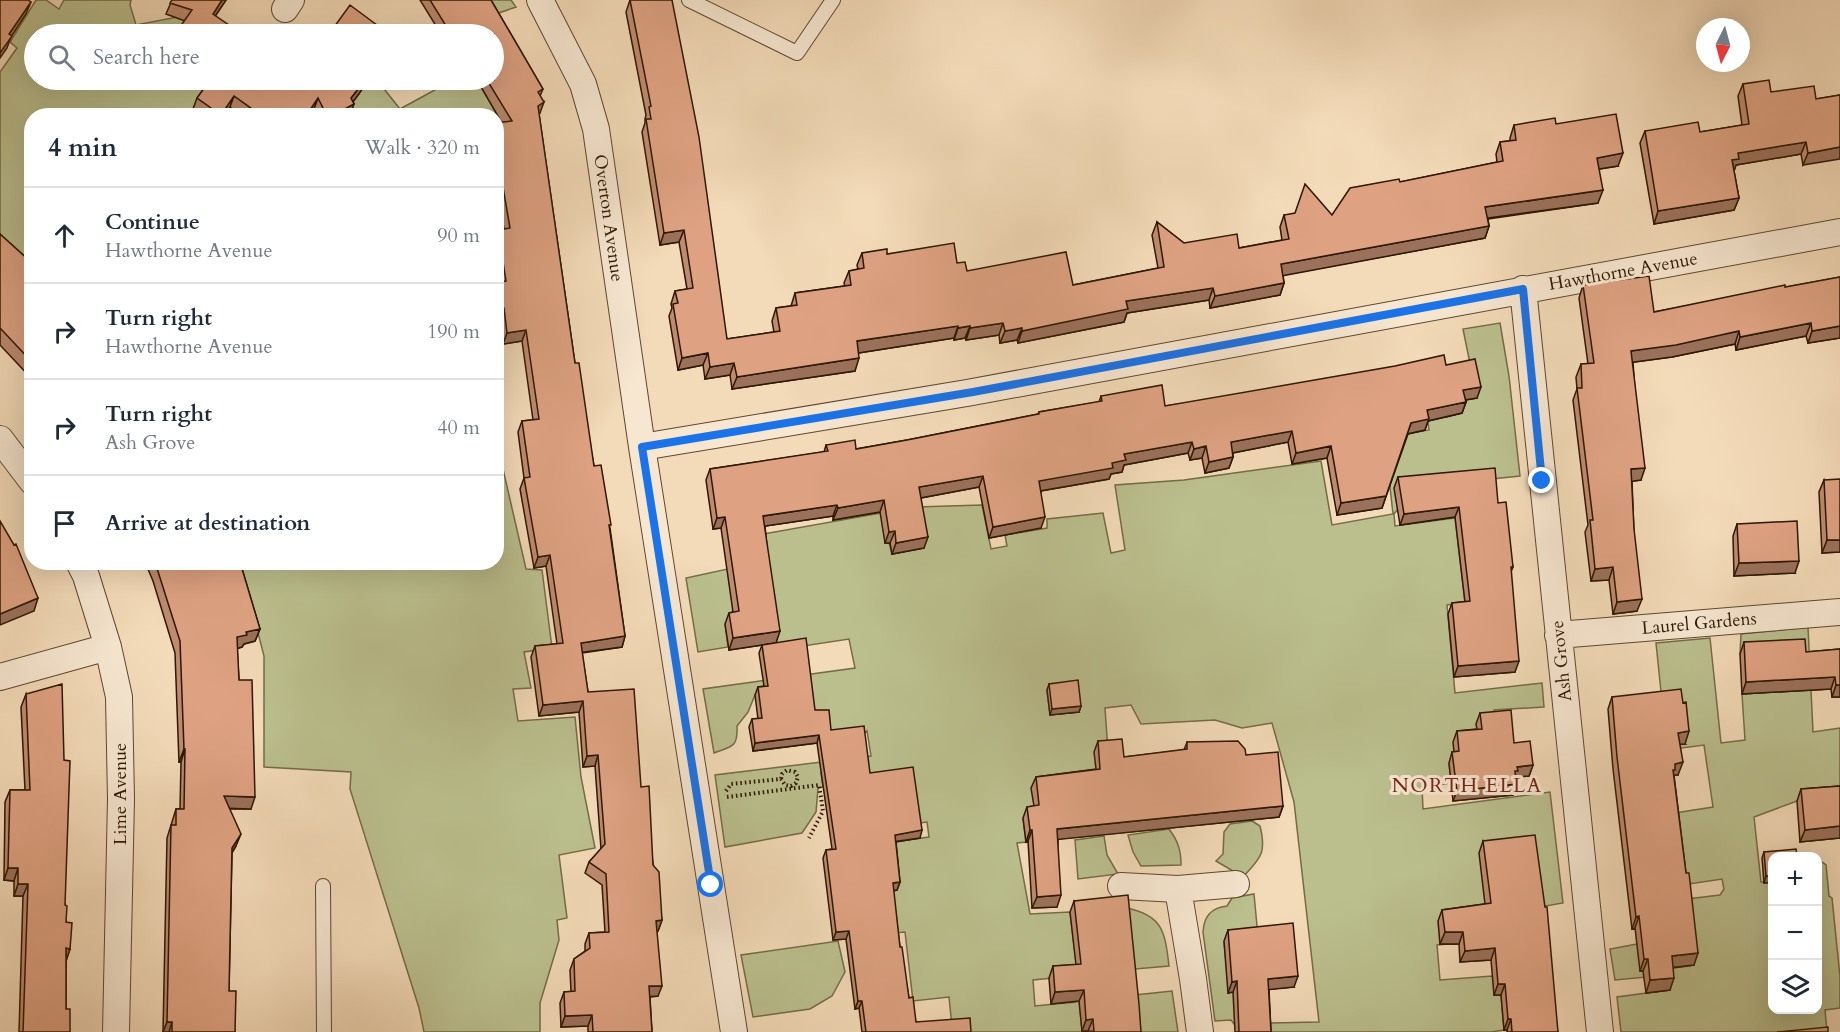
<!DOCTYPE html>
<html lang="en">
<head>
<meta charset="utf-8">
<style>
  body { margin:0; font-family:Cardo,serif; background:#f6f6f7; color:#1f2937 }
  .controls { position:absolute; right:18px; bottom:18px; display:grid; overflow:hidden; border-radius:12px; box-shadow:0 6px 24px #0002 }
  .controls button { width:54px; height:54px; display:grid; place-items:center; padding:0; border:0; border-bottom:2px solid #e0e1e3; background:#fff; color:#1f2937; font:30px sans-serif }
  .compass { position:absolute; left:1696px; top:18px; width:54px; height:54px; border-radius:50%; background:#fff; box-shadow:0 6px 24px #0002; rotate:186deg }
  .stop { position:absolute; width:18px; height:18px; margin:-14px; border:4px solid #1a73e8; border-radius:50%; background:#fff }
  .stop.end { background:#1a73e8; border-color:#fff; box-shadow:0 2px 6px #0008 }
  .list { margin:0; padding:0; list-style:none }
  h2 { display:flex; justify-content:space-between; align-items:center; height:78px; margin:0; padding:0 24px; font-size:26px }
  h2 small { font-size:20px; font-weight:400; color:#747a83 }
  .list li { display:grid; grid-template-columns:39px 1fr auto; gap:18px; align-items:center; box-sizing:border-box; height:96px; padding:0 24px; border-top:2px solid #e0e1e3 }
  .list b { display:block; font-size:22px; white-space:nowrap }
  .list p { margin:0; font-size:20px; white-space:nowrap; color:#747a83 }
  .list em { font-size:20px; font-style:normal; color:#747a83 }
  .icon { flex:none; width:33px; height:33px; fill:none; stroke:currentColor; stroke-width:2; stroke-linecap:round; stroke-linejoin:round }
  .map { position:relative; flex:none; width:1840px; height:1032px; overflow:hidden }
  .search { position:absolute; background:#fff; box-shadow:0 6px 24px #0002; left:24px; top:24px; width:480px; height:66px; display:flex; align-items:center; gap:15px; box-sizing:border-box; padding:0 21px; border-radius:33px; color:#747a83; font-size:22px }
  .panel { position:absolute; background:#fff; box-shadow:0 6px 24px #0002; left:24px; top:108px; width:480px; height:462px; border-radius:24px }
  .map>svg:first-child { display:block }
  .green { fill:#bbbf8e; stroke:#746b47; stroke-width:1.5; fill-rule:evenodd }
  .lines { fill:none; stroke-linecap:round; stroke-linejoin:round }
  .lane-casing { stroke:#5e482e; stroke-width:16 }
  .street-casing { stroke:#5e482e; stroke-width:28 }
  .path { stroke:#2d1700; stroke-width:4; stroke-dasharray:1.5 3; stroke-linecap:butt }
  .lane { stroke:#f7e7d1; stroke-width:14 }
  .street { stroke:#f7e7d1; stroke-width:26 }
  .wall { fill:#bf8b70; stroke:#2d1700; stroke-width:1.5 }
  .shaded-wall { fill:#9b715b; stroke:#2d1700; stroke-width:1.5 }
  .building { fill:#dea282; stroke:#2d1700; stroke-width:1.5 }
  .route { stroke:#1a73e8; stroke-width:8 }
  .labels { text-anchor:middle; stroke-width:6; stroke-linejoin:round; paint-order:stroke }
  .street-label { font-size:18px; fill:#2d1700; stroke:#f7e7d1 }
  .neighbourhood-label { font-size:20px; letter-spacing:1.5px; fill:#7a1f14; stroke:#f7e7d1 }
</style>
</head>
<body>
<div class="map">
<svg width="1840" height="1032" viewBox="0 0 1840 1032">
  <rect width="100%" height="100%" fill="#f3dab8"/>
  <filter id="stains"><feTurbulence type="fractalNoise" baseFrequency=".00333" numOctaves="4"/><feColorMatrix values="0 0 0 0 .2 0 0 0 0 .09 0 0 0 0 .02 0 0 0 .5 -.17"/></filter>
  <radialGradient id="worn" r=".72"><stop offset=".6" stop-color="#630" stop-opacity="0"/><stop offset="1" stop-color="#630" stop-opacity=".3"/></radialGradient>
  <path class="green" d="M36 0H46L59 9 64 0H131L130 5 136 25 193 14 179 34H34V80H215L191 112 194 115 32 116 31 264 0 237V72L17 48 10 42Z
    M484 0H511L516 7 493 15Z
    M361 80H377L400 109 453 80H477L501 121 497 123 496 116 349 115 347 109 359 94Z
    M1500 323 1509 376 1520 476 1491 479 1398 509 1394 514 1395 526 1455 518 1465 603 1447 605 1455 693 1542 683 1544 707 1494 710 1495 722 1455 762 1449 763 1451 783 1422 787 1423 809 1550 792 1563 903 1522 910 1492 940 1437 945 1440 980 1492 976 1501 995 1504 1030 1491 1032H1269V1023L1319 1022 1294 802 1272 723 1242 728 1215 720 1141 724 1131 705 1105 708 1108 751 1096 777 1035 816 1023 818 1026 842 1017 843 1030 914 1070 912 1078 978 1073 976 1033 980 1035 1006 1076 1002 1079 999 1082 1031 1089 1032H968L952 1027 949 997 913 1001 905 932 894 933 885 843 929 837 927 822 920 823 821 773 823 787 818 788 816 812 802 833 725 847 715 775 871 756 867 731 861 734 814 740 755 695 748 712 737 726C738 748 732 746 714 753L703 689 855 668 849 639 777 650 765 570 735 622 725 624 728 647 698 652 686 578 728 569 724 541 881 513 892 554 923 548 916 507 982 505 991 549 1007 546 1005 535 1047 528V519L1103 513 1111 553 1125 550 1115 485 1184 480 1321 461 1332 525 1393 514 1386 451 1405 434 1429 430 1426 408 1447 417 1461 413 1459 401 1477 398 1463 329ZM1047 690 1079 712 1050 715Z
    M497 443 526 569 542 570 552 648 524 652 531 688 513 689 518 721 575 717 581 777 595 848 559 855 567 918 557 920 559 940 540 1003V1032H424L419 1008 350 789 351 772 264 767V656L240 563 496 562Z
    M1808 627 1813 732 1840 728V798L1797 801 1754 817 1761 882H1772V1010H1818V859L1826 865 1829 896 1832 898 1840 977V1008L1825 1010 1827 1032H1621L1617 997 1669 990 1668 975 1615 980 1610 949 1637 944 1687 899 1720 895 1724 889 1722 879 1689 884 1661 815 1713 807 1704 745 1667 750 1656 643 1710 638 1721 743 1745 740 1742 694 1803 690 1800 651 1740 654 1741 634Z
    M1252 821 1260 826C1267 854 1260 858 1243 877L1216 861 1223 854 1224 832 1230 824Z
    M1169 829C1178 841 1181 850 1181 865L1141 866 1133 852 1128 835Z
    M1104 836 1107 855 1118 874 1078 879 1075 840Z
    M1254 894 1259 947 1224 942 1229 992 1263 990 1266 1023 1234 1024 1231 1020 1215 1021 1203 932C1204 916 1211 908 1227 906L1232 898Z
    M1126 908C1163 915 1165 932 1169 966L1135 969Z
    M838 941 845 972 832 996 810 1009 753 1017 741 955Z
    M1172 991 1178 1032H1131L1135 995Z"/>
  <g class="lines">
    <g class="lane-casing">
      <path id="lane" d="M689 0 797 53 833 0
        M323 886 324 1032"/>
    </g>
    <g class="street-casing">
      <path id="street" d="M540 0 583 84 596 129 642 447 734 1032
        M285 9 291 0
        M1523 289 1600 1032
        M0 439 32 481
        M642 447 967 393 1840 232
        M79 562 86 576 108 647 119 697 121 799 116 1032
        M1558 635 1840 612
        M0 677 108 647
        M1121 886 1178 889 1236 884
        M1178 889 1193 979 1200 1032"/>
    </g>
    <path class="path" d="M726 791 731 784 781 779 785 785 791 786 796 783 798 777 795 772 787 770 782 774 781 779
      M727 797 819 785 823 811 809 838"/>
    <use href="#lane" class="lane"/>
    <use href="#street" class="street"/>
  </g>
  <path class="wall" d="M172 0H226L216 15 185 21 166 14Z
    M420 0H491L543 89 540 96V113L539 114 575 363 594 466 610 528 625 636 622 647 582 653 588 692 641 787 662 920 658 931H657L658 996 650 997 652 1032H588V1026L561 1027 560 1003 564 992H571L570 970 574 959 585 951V944L589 933 605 932 602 885 585 873 589 862 601 849 595 766 583 767 579 712 539 716 531 657 535 646 557 644 546 566 534 568 520 489 524 478 518 432 522 421 533 420 522 341 503 344 500 319H496V282L500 281 496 259V233L498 230 504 229 496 183V123H502L477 80H494V34H441Z
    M630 0 727 339 774 332 772 321 776 308 791 306 795 293 845 286 844 283 849 271 858 269 857 265 862 253 887 254 957 263 967 271 1073 285 1158 268 1152 235 1157 222 1184 243 1239 248 1282 240 1280 227 1284 215H1332L1400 182 1497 162 1496 154 1500 142 1510 141V138L1514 125 1556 124 1618 166 1599 169 1598 203 1488 219 1489 226 1485 238 1283 275 1284 283 1280 295 1210 308 1209 300 1127 313 1124 322 1018 343 1017 340 1000 343 999 335 966 340 965 338 954 340V338L858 353 855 371 732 389 730 375 705 379 703 365 678 370 669 316 672 308 671 304 675 291 687 289 679 242 660 245 642 132 645 123V119L646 115 626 12Z
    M210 80 353 101 350 115 349 116H317L314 109 310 116H242L230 107 224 116H202L193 109 197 98Z
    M1743 84 1771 92 1816 99 1840 95 1803 165 1801 154 1736 165 1734 171 1739 198 1734 210 1654 224 1640 143 1645 131 1700 132 1742 125 1738 96Z
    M0 234 32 263V379L0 345Z
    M1840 277V338L1808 343 1806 336 1736 350 1735 344 1672 357 1633 362 1641 480 1632 481 1637 611 1613 614 1609 580 1591 581 1585 532 1588 525 1573 400 1577 389 1576 377 1581 364H1588L1579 298 1583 285 1654 312Z
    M1446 365 1477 398 1465 400 1466 402 1462 413 1428 421 1425 430 1408 434 1382 508 1337 515 1327 458 1292 464 1288 442 1233 453V457L1229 468 1205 473 1202 458 1190 460 1188 453 1124 465 1122 472 1111 474 1109 479 1041 491V528L989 538 979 487 921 498 924 548 892 554 890 543H885L880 512 833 520V516L765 526 776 643 729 650 725 624 729 613 733 612 721 528 713 529 706 480 710 469 824 452 826 445 856 449 907 440 1038 414 1039 412 1099 402 1101 396 1165 406Z
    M1398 477 1498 503 1513 567 1511 572 1515 672 1454 677 1448 614 1452 603 1465 602 1455 517 1400 525 1394 488Z
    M1824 480 1840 552 1822 553 1819 492Z
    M1737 524 1795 573 1734 576 1733 536Z
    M145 562H240L260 629 255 641 244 644 242 647 237 648 239 680 251 809H229L236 846 232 853 229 991 235 1032H163L167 838 176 809H180L181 762H179L175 653 153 581Z
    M1744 642 1806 652 1840 649V697H1832L1831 689 1742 694 1740 654Z
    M762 645 831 730 870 773 920 838 896 842 900 882 897 890 893 891 900 947 909 998 916 1022 971 1032H862L859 1008 855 1009 846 939 833 940 823 858 826 850 832 849 817 743 753 751 749 727 752 719H758L755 695 758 687 764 686 759 653Z
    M1049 684 1081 706 1079 712 1050 715 1047 690Z
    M26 694 65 905 66 922 70 949 66 961V1009L70 1032H19L23 896H14V881L4 880 5 802 10 790H25L21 707Z
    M1612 697 1685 744H1680L1678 775H1674L1686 873 1694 965 1673 968 1670 990 1646 993 1643 971H1640L1635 928 1632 929 1613 769 1608 709Z
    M1480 713 1514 743 1533 765 1529 776 1516 777V784L1513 795 1453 801 1449 763 1452 752H1454L1453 742 1457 731 1477 729 1476 724Z
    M1098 741 1124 757 1184 750 1187 742 1246 755 1283 806 1279 817 1058 839 1057 907 1032 908 1028 841 1026 842 1023 818 1027 807 1034 806 1031 788 1036 777 1096 769 1094 752Z
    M1840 786V838L1800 842 1797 801 1801 789Z
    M1483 841 1558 1032H1507V1030H1504L1501 995H1494L1491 960 1460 962 1459 944H1440L1438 921 1442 910 1485 904 1479 853Z
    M1764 852 1773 856V882L1764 883 1762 858Z
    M1074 901 1141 1032 1082 1031 1079 1001 1051 1004 1049 978 1053 966 1076 965 1070 912Z
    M1228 930 1294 987 1269 989 1271 1032H1235L1233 992 1228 993 1224 941Z"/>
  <path class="shaded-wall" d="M222 0H226L209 25 213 14Z
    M31 2 26 14 11 37 7 48 0 58V53L9 34Z
    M365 80H369L350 106 354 104 350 115 349 116H332L351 98Z
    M234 96 230 107 224 116H220Z
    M318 98 314 109 310 116H306Z
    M544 102 540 113 534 117 538 106Z
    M1806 142 1801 154 1736 165 1734 171 1732 160 1738 153Z
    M1840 147V159L1803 165 1808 153Z
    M1623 153 1618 166 1593 170 1597 158Z
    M1603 190 1598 203 1481 219 1485 207Z
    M1739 198 1734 210 1654 224 1658 211Z
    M1489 226 1485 238 1276 277 1281 264Z
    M684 230 679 242 660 245 664 233Z
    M1284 283 1280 295 1210 308 1215 296Z
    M1213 288 1209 300 1127 313 1124 322 1018 343 1022 331 1126 301Z
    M500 308H504L500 319H496Z
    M1003 323 999 335 966 340 970 328Z
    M1811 323 1806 336 1736 350 1740 337Z
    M958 326 954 338 852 354 857 341Z
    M970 326 965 338 954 340 958 328Z
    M1840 326V338L1808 343 1812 331Z
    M1022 328 1017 340 1000 343 1005 331Z
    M526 330 522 341 503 344 507 333Z
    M1739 331 1735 344 1672 357 1627 363 1631 351Z
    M708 353 703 365 678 370 682 358Z
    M859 358 855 371 732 389 737 377Z
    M734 363 730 375 705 379 710 367Z
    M1481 387 1477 398 1459 401 1463 390Z
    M1466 402 1462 413 1428 421 1425 430 1407 434 1411 423 1427 410Z
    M1292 431 1288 442 1227 454 1231 442Z
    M1192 442 1188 453 1124 465 1122 472 1111 474 1109 479 1034 492 1039 481 1112 463 1124 454Z
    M1206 446 1202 458 1190 460 1194 449Z
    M1331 446 1327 458 1292 464 1296 453Z
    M1233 457 1229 468 1205 473 1209 462Z
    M1645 468 1641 480 1627 482 1631 469Z
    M983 476 979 487 915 499 919 487Z
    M1386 496 1382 508 1337 515 1341 503Z
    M884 500 880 512 833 520 838 508Z
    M837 505 833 516 759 527 763 516Z
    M1459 507 1455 517 1400 525 1404 514Z
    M725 517 721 528 713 529 717 518Z
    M1045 517 1041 528 989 538 993 527Z
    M895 531 890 543H885L889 532Z
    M928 537 924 548 892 554 896 543Z
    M1827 540H1840V552L1822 553Z
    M550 555 546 566 534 568 538 557Z
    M1799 561 1795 573 1734 576 1739 563Z
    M1613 567 1609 580 1591 581 1595 569Z
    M38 598 34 611 0 625V614Z
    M1642 599 1637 611 1613 614 1617 602Z
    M260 629 255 641 244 644 242 647 233 650 237 637 246 632Z
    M780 631 776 643 729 650 733 638Z
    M625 636 622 647 577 653 581 643Z
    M1519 661 1515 672 1454 677 1458 666Z
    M1835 677 1831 689 1742 694 1746 682Z
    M1836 685H1840V697H1832Z
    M583 701 579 712 539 716 543 705Z
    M1081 706 1079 712 1050 715 1052 709Z
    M1689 731 1685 744 1673 745 1678 733Z
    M819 735 817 743 753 751 755 743Z
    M184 749H185L181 762H179Z
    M598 755 595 766 583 767 587 756Z
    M1683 762 1678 775H1673L1671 782 1675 764Z
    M1533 765 1529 776 1515 777 1511 782 1517 767Z
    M1516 784 1513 795 1453 801 1457 791Z
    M224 796 255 797 251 809 219 808Z
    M1283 806 1279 817 1053 840 1057 829Z
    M1840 826V838L1800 842 1805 830Z
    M922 830 920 838 892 842 895 835Z
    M1030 830H1032L1028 841 1026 842Z
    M241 834 236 846 227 860 232 848Z
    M8 868H18L14 881 4 880Z
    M1766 876H1773V882L1764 883Z
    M900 882 897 890 890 891 893 883Z
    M18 884H28L23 896H14Z
    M1061 895 1057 907 1032 908 1037 897Z
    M1639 916 1635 928 1632 929 1636 917Z
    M662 920 658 931 652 932 656 921Z
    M849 931 846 939 833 940 836 932Z
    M1445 932H1463L1459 944H1440Z
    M66 948 70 949 66 961Z
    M1495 948 1491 960 1460 962 1465 951Z
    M1698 953 1694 965 1667 968 1672 956Z
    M1644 959H1648L1643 971H1640Z
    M1298 976 1294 987 1264 990 1268 979Z
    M1674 978 1670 990 1646 993 1650 980Z
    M1237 981 1233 992 1228 993 1232 982Z
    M1498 984H1505L1501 995H1494Z
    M649 986H662L658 996 645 997Z
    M1084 990 1079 1001 1051 1004 1055 992Z
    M858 1001H862L859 1008 855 1009Z
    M592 1015 588 1026 561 1027 565 1016Z
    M1093 1019 1088 1031H1082L1086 1020Z
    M1508 1019H1511L1507 1030H1504Z
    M167 1022H172L169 1032H163Z"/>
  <path class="building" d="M0 0H28L31 2 9 34 12 36 0 53Z
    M172 0H222L213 14 242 34H175L192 10 170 3Z
    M430 0H491L543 89 538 92 544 102 538 106 575 363H579L594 466 601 465 611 525H609L625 636 581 643 588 692 634 689 641 787 649 786 653 865 659 872 662 920 656 921 662 986H649L652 1032H593L592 1015 565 1016 564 992 575 991 574 959 590 948 589 933 609 932 606 874 589 862 605 844 598 755 587 756 583 701 543 705 535 646 563 643 550 555 538 557 524 478 530 477 522 421 539 419 526 330 507 333 504 308H500L496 284V282L506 281 498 230 510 228 497 152H496V123L512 121 487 80H494V34H451Z
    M630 0H672L699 137 727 339 780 331 776 308 797 305 795 293 851 285 849 271 864 268 862 253 887 249V254L954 243 957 263 965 262 967 271 1066 252 1073 285 1164 267 1157 222 1184 243 1237 234 1239 248 1289 239 1284 215 1295 213 1305 184 1332 215 1350 188 1399 179 1400 182 1503 161 1500 142 1516 140 1514 125 1555 118 1556 124 1616 114 1623 153 1597 158 1603 190 1485 207 1489 226 1281 264 1284 283 1215 296 1213 288 1126 301 1128 309 1022 331V328L1005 331 1003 323 970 328V326L958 328V326L857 341 859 358 737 377 734 363 710 367 708 353 682 358 673 304 678 303 675 291 693 288 684 230 664 233 646 119H651L649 107 651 106Z
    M350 5 389 34H329Z
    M210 80H365L351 98 354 104 332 116H327L318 98 306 116H262L234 96 221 115 197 98Z
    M1769 80 1771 92 1814 86 1816 99 1840 95V147L1808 153 1806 142 1738 153 1739 159 1732 160 1739 198 1658 211 1645 131 1698 122 1700 132 1749 124 1743 84Z
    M0 234 32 263V362L0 328Z
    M1649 276 1654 312 1785 285V287L1840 277V326L1812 331 1811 323 1740 337 1739 331 1676 345 1631 351 1645 468 1631 469 1634 529 1642 599 1617 602 1613 567 1595 569 1590 520H1593L1577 388H1582L1581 364 1594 363 1583 285Z
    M1444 355 1446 365 1475 359 1481 387 1463 390 1466 402 1427 410 1429 419 1411 423 1386 496 1341 503 1331 446 1296 453 1292 431 1231 442 1233 457 1209 462 1206 446 1194 449 1192 442 1124 454 1126 460 1112 463 1113 468 1039 481 1045 517 993 527 983 476 919 487 928 537 896 543 895 531 889 532 884 500 838 508 837 505 763 516 780 631 733 638 729 613 739 611 725 517 717 518 710 469 828 451 826 445 855 440 856 449 907 440 1039 414V412L1102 401 1101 396 1162 385 1165 406 1395 366Z
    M1495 468 1498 503 1506 502 1513 567H1511L1519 661 1458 666 1452 603 1470 601 1459 507 1404 514 1398 477Z
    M1840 479V540H1827L1824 480Z
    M0 521 14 545 16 544 38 598 0 614Z
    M1797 521 1799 561 1739 563 1737 524Z
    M155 562H240L260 629 246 632 247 635 237 637 239 680H252L255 797 224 796 241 834 232 848 229 991H236L235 1032H172V1022H167L171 825H176V809H184L185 749H184L180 641Z
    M806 638 815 710H829L831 730 864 726 870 773 913 767 922 830 895 835 900 882 893 883 900 947H902L909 998 913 997 916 1022 970 1018 971 1032H866L862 1001H858L849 931 836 932 826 850 836 849 819 735 755 743 752 719 762 718 758 687 768 686 762 645Z
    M1805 639 1806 652 1840 649V685H1836L1835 677 1746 682 1744 642Z
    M1078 680 1081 706 1052 709 1049 684Z
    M62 684 64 760 70 761 65 905 67 906 66 922 72 923 70 949 66 948V1009H70V1032H23L28 884H18V868H8L10 790H30L26 694Z
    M1681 689 1683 703 1686 702 1689 731 1678 733 1683 762 1675 764V770H1673L1686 873H1689L1698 953 1672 956 1674 978 1650 980 1648 959H1644L1639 916 1636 917 1617 757 1612 697Z
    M1511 710 1514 743 1530 741 1533 765 1517 767 1518 771H1515L1516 784 1457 791 1452 752 1459 751 1457 731 1482 729 1480 713Z
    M1122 739 1124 757 1187 749V742L1238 741 1245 749 1246 755 1278 752 1283 806 1057 829 1061 895 1037 897 1032 830H1030L1027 807 1039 805 1036 777 1100 769 1098 741Z
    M1840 786V826L1805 830 1801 789Z
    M1535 835 1545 907H1547L1558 1032H1512L1511 1019H1508L1505 984H1498L1495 948 1465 951 1463 932H1445L1442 910 1491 903 1483 841Z
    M1796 849 1797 856H1773V876H1766L1764 852Z
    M1128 895 1139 1004 1141 1032H1094L1093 1019 1086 1020 1084 990 1055 992 1053 966 1081 964 1074 901Z
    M1293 923 1298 976 1268 979 1271 1032H1239L1237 981 1232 982 1228 930Z
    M1828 1027V1032H1777Z"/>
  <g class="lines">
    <path class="route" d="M711 885 642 447 973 392 1523 289 1542 481"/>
  </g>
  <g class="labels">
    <g class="street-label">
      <text transform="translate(609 218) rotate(82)" y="6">Overton Avenue</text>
      <text transform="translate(1623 271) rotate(-10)" y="6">Hawthorne Avenue</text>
      <text transform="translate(1699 623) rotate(-5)" y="6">Laurel Gardens</text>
      <text transform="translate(1561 661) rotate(-96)" y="6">Ash Grove</text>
      <text transform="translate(120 794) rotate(-90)" y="6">Lime Avenue</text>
    </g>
    <g class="neighbourhood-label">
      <text x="1467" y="792">NORTH ELLA</text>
    </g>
  </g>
  <rect width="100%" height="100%" filter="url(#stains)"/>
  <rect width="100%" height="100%" fill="url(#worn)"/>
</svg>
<div class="controls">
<button>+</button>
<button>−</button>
<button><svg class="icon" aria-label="layers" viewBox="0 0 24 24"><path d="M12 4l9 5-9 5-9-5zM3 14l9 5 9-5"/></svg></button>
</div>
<svg class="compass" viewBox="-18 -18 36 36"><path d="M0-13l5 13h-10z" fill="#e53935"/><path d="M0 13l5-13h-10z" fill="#747a83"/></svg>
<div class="stop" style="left:711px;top:885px"></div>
<div class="stop end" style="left:1542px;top:481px"></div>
<div class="search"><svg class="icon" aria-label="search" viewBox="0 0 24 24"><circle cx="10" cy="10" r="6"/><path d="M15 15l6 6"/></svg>Search here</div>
<section class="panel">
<h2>4 min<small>Walk · 320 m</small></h2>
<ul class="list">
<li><svg class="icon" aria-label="ahead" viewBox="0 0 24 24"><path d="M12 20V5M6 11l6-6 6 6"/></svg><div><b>Continue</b><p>Hawthorne Avenue</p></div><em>90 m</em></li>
<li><svg class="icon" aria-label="right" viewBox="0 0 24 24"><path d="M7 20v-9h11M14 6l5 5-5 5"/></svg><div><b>Turn right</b><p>Hawthorne Avenue</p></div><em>190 m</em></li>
<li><svg class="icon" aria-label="right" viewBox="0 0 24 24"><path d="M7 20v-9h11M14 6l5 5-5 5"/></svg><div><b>Turn right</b><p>Ash Grove</p></div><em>40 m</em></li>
<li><svg class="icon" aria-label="arrive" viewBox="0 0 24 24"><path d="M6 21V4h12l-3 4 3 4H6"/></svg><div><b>Arrive at destination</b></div></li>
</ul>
</section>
</div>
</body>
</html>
